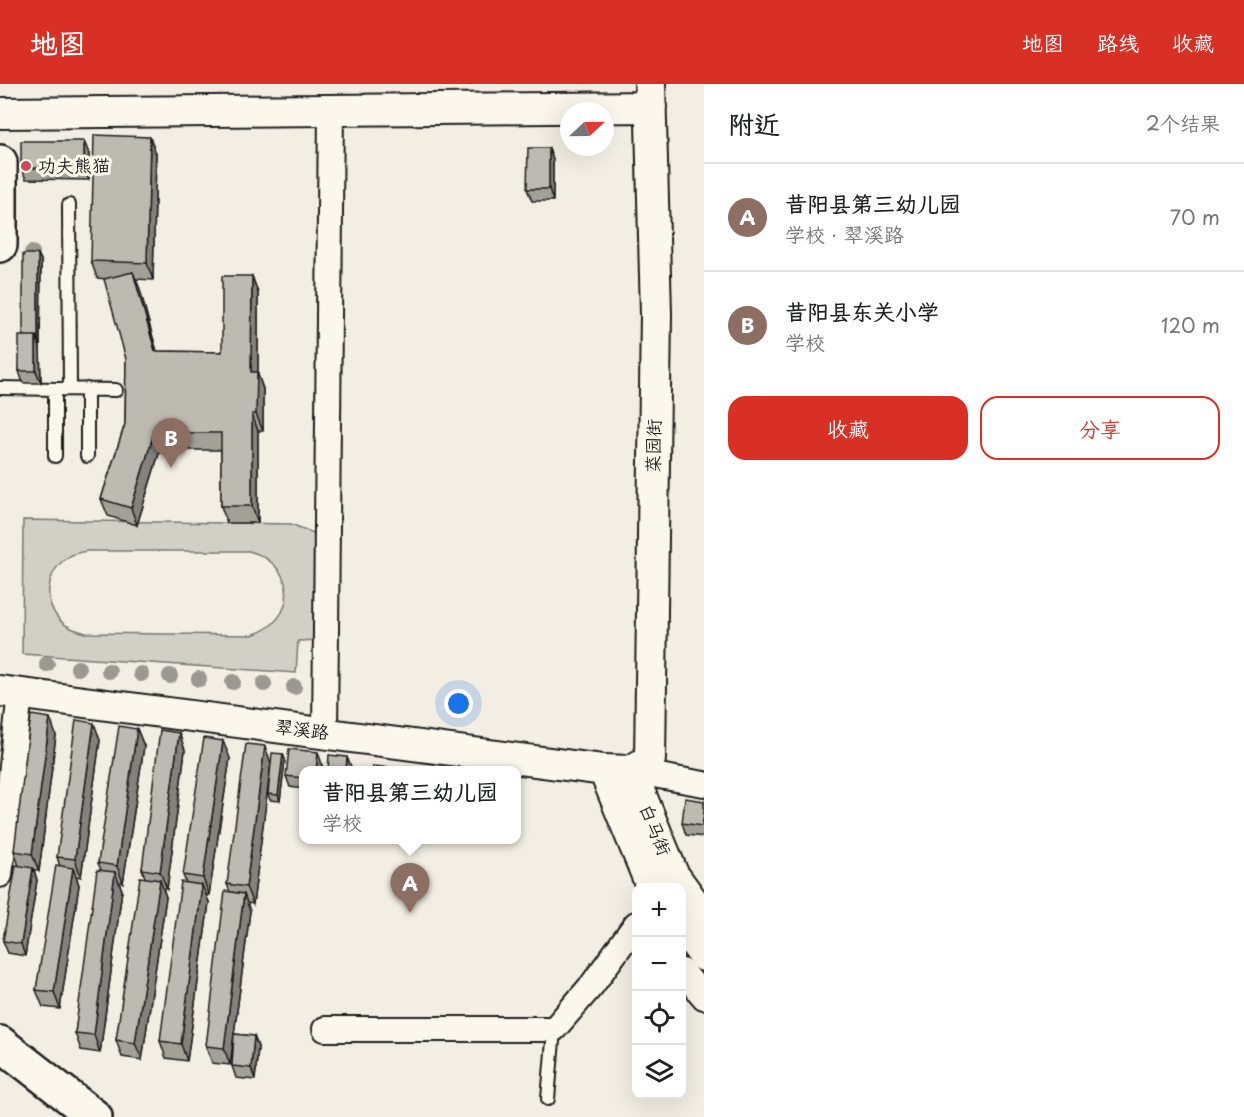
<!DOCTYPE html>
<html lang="zh">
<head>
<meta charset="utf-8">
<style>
  body { margin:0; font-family:"Playpen Sans","LXGW WenKai TC",sans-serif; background:#f6f6f6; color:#202124 }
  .controls { position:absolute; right:18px; bottom:18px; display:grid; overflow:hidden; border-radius:12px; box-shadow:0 6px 24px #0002 }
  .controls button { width:54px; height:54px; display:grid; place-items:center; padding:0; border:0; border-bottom:2px solid #e0e0e0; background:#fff; color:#202124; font:30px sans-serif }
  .compass { position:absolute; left:560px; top:18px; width:54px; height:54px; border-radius:50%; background:#fff; box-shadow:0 6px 24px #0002; rotate:68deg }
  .you { position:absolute; left:459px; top:620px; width:21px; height:21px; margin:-15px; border:4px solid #fff; border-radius:50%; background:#1a73e8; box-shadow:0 0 0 9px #1a73e833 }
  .badge { display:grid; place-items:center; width:39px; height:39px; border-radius:50%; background:#d93025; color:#fff; font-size:20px; font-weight:700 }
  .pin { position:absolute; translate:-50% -50px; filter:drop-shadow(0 2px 3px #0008) }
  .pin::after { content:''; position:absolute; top:32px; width:21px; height:18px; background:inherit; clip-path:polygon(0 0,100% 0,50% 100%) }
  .popup { position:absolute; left:299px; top:682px; width:222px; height:78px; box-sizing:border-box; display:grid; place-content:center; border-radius:12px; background:#fff; filter:drop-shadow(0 2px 4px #0005); font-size:20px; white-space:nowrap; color:#757577 }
  .popup b { font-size:22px; color:#202124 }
  .popup::after { content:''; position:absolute; left:50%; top:100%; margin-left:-12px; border:12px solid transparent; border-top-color:#fff }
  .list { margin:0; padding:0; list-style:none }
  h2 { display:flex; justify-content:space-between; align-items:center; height:78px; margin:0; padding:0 24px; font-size:26px }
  h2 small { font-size:20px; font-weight:400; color:#757577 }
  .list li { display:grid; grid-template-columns:39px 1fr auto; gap:18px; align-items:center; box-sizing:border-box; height:108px; padding:0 24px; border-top:2px solid #e0e0e0 }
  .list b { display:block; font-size:22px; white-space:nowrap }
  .list p { margin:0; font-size:20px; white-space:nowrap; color:#757577 }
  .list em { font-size:20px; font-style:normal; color:#757577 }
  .actions { display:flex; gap:12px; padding:18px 24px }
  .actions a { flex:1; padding:14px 0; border:2px solid #d93025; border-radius:18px; text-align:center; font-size:21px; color:#d93025 }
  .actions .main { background:#d93025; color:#fff }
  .icon { flex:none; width:33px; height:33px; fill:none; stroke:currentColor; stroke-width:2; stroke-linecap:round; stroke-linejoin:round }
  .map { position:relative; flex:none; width:704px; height:1033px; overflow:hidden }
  header { display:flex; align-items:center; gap:36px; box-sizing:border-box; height:84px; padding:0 30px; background:#d93025; color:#fff }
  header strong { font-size:28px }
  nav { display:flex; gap:33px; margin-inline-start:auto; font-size:21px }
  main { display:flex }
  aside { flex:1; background:#fff }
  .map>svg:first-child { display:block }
  .pitch { fill:#d2cfc6; stroke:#777671; stroke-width:1.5; fill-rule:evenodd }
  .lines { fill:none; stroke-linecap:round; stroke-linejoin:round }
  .service-casing { stroke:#1c1c1c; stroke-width:16 }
  .minor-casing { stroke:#1c1c1c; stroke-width:28 }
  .tertiary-casing { stroke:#1c1c1c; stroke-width:34 }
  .primary-casing { stroke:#1c1c1c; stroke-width:38 }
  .service { stroke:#fbf7ec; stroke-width:12 }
  .minor { stroke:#fbf7ec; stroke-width:24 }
  .tertiary { stroke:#fbf7ec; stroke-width:30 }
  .primary { stroke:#fbf7ec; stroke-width:33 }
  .tree { fill:#9b9892 }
  .wall { fill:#a3a098; stroke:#1c1c1c; stroke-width:1.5 }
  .shaded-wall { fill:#84827c; stroke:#1c1c1c; stroke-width:1.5 }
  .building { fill:#bdbab1; stroke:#1c1c1c; stroke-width:1.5 }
  .poi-dot { fill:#d1495b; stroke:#fbf7ec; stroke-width:2 }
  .labels { text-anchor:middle; stroke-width:6; stroke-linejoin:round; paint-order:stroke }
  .poi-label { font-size:18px; fill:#1c1c1c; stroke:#fbf7ec; text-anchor:start }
  .street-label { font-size:18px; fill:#1c1c1c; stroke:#fbf7ec }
</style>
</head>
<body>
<header>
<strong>地图</strong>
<nav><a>地图</a><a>路线</a><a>收藏</a></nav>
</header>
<main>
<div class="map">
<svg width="704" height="1033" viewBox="0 0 704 1033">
  <rect width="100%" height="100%" fill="#f2eee4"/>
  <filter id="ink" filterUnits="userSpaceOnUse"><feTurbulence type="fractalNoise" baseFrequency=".0167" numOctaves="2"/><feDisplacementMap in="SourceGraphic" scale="12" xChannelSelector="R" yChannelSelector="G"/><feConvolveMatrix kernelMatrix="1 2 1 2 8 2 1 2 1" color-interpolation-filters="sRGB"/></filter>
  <g filter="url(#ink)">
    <path class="pitch" d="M23 436 291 440 316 450 317 556 298 557 296 589 22 570ZM87 467H249C297 480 300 536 252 551L86 549C75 546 65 543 58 534 43 516 47 489 65 475 72 470 79 468 87 467Z"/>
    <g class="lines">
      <g class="service-casing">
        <path id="service" d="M69 121 70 305
          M0 304 116 306
          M55 372V305
          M87 372V305
          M548 1015 554 945"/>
      </g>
      <g class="minor-casing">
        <path id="minor" d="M325 649 331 26
          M631 687 704 700
          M0 791 20 609
          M682 887 704 913
          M325 945H554L592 901 636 840"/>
      </g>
      <g class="tertiary-casing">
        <path id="tertiary" d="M0 29 651 23
          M0 607 604 686 631 687 650 675 656 230 650 0
          M604 686 652 804
          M631 687 673 790 704 833
          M682 842 704 872"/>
      </g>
      <g class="primary-casing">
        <path id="primary" d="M0 78V161
          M0 959 95 1033"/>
      </g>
      <use href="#service" class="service"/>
      <use href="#minor" class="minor"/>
      <use href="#tertiary" class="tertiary"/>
      <use href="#primary" class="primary"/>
    </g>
    <g class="tree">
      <circle cx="32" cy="169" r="8"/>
      <circle cx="47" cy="580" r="8"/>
      <circle cx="78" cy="584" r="8"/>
      <circle cx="109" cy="587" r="8"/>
      <circle cx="141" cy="590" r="8"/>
      <circle cx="170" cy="592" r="8"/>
      <circle cx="199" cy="595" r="8"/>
      <circle cx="233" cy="598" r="8"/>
      <circle cx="264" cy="600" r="8"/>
      <circle cx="294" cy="603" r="8"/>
    </g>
    <path class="wall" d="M549 64 553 76V117H532L527 105Z
      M89 69V96L26 95 21 84Z
      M156 70 153 196 136 195 157 267 222 268 252 192 258 209V291L263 305V347H258V439H227L221 422V366H160L137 441 108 432 101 415 125 340 126 275 107 195 97 194 91 177Z
      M38 170 41 176 40 262 41 299H23L19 287 23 252Z
      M137 645 144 662 123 799 119 798 122 806 100 969 81 966 75 949 101 786 98 779Z
      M179 649 185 666 167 805 163 804 166 813 142 976 122 973 116 956 145 793 142 785Z
      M56 651 39 787 34 786 37 796 25 872 8 869 3 857 19 782 14 767Z
      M100 656 81 793 76 792 79 801 60 925 43 923 36 906 60 782 57 773Z
      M283 670 285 676 280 717 270 716 268 710 269 694 253 820 247 819 250 827 234 950 254 952 258 963 255 996 236 994 232 982 234 952 230 981 212 979 206 962 230 808 227 800 271 679Z
      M230 674 209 811H206L209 818 187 977 166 974 160 957 186 799 183 791Z
      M322 680 321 687H303V705L290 703 286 692Z
      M704 717V753L686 751 682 739Z"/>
    <path class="shaded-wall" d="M150 53 156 70 153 196 147 179Z
      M84 57 89 69V96L84 84Z
      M549 64 553 76V117L549 105Z
      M38 170 41 176 40 262 38 256Z
      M133 188 140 205 161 285 155 267Z
      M252 192 258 209V291L263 305V347L256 330 251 288Z
      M36 252 40 264 41 299 36 287Z
      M252 330 258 347V439L252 422Z
      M154 349 160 366 137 441 131 424Z
      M50 634 56 651 39 787 32 770Z
      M94 639 100 656 81 793 75 775Z
      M137 645 144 662 123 799 117 782Z
      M179 649 185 666 167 805 160 788Z
      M223 657 230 674 209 811 203 794Z
      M265 662 271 679 253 820 246 803Z
      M318 668 322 680 321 687H316Z
      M283 670 285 676 280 717 278 711Z
      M347 673 352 685 351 687H346Z
      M33 784 37 796 25 872 21 860Z
      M73 784 79 801 60 925 54 908Z
      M115 788 122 806 100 969 94 951Z
      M160 796 166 813 142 976 135 959Z
      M202 801 209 818 187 977 181 960Z
      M244 810 250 827 230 981 224 964Z
      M254 952 258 963 255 996 251 984Z"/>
    <path class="building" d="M94 51 150 53 147 179 91 177Z
      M21 57H84V84H21Z
      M528 64H549V105H527Z
      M23 170H38V256L36 252H23Z
      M133 188 155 267 222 268V192H252L251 288H257L256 330H252V422H221V349H154L131 424 101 415 125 340 126 275 104 195Z
      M19 252H36V287H19Z
      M31 631 50 634 32 770 14 767Z
      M76 636 94 639 75 775 57 773Z
      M119 642 137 645 117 782 98 779Z
      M160 646 179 649 160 788 142 785Z
      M204 654 223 657 203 794 183 791Z
      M246 660 265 662 246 803 227 800Z
      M289 665 318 668 316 687H303V694L286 692Z
      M272 669 283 670 278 711 268 710Z
      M329 671 347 673 346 687H328Z
      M373 682 391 684 390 687H372Z
      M685 714 704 717V730L702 742 682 739Z
      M16 781 33 784 21 860 3 857Z
      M56 781 73 784 54 908 36 906Z
      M97 786 115 788 94 951 75 949Z
      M140 793 160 796 135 959 116 956Z
      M181 798 202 801 181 960 160 957Z
      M225 807 244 810 224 964 206 962Z
      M234 950 254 952 251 984 232 982Z"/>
  </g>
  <circle class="poi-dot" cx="26" cy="82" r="6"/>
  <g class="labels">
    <g class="poi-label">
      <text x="38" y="88">功夫熊猫</text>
    </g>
    <g class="street-label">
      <text transform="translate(654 362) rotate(-89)" y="6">菜园街</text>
      <text transform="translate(302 646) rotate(7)" y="6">翠溪路</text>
      <text transform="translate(655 746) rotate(68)" y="6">白马街</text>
    </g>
  </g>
</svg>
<div class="controls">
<button>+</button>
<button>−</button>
<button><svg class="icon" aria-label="locate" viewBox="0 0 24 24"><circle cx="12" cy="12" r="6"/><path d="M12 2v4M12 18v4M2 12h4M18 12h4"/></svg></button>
<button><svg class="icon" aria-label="layers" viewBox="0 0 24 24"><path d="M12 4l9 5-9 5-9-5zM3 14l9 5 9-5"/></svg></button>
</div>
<svg class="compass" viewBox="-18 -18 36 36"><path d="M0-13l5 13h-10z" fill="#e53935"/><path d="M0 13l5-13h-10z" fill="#757577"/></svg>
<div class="you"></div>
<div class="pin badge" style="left:410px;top:829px;background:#8d6e63">A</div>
<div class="popup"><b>昔阳县第三幼儿园</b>学校</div>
<div class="pin badge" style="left:171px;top:384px;background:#8d6e63">B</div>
</div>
<aside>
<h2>附近<small>2个结果</small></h2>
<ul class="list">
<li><span class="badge" style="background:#8d6e63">A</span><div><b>昔阳县第三幼儿园</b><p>学校 · 翠溪路</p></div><em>70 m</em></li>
<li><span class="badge" style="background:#8d6e63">B</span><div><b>昔阳县东关小学</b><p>学校</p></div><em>120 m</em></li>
</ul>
<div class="actions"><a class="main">收藏</a><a>分享</a></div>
</aside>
</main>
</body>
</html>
